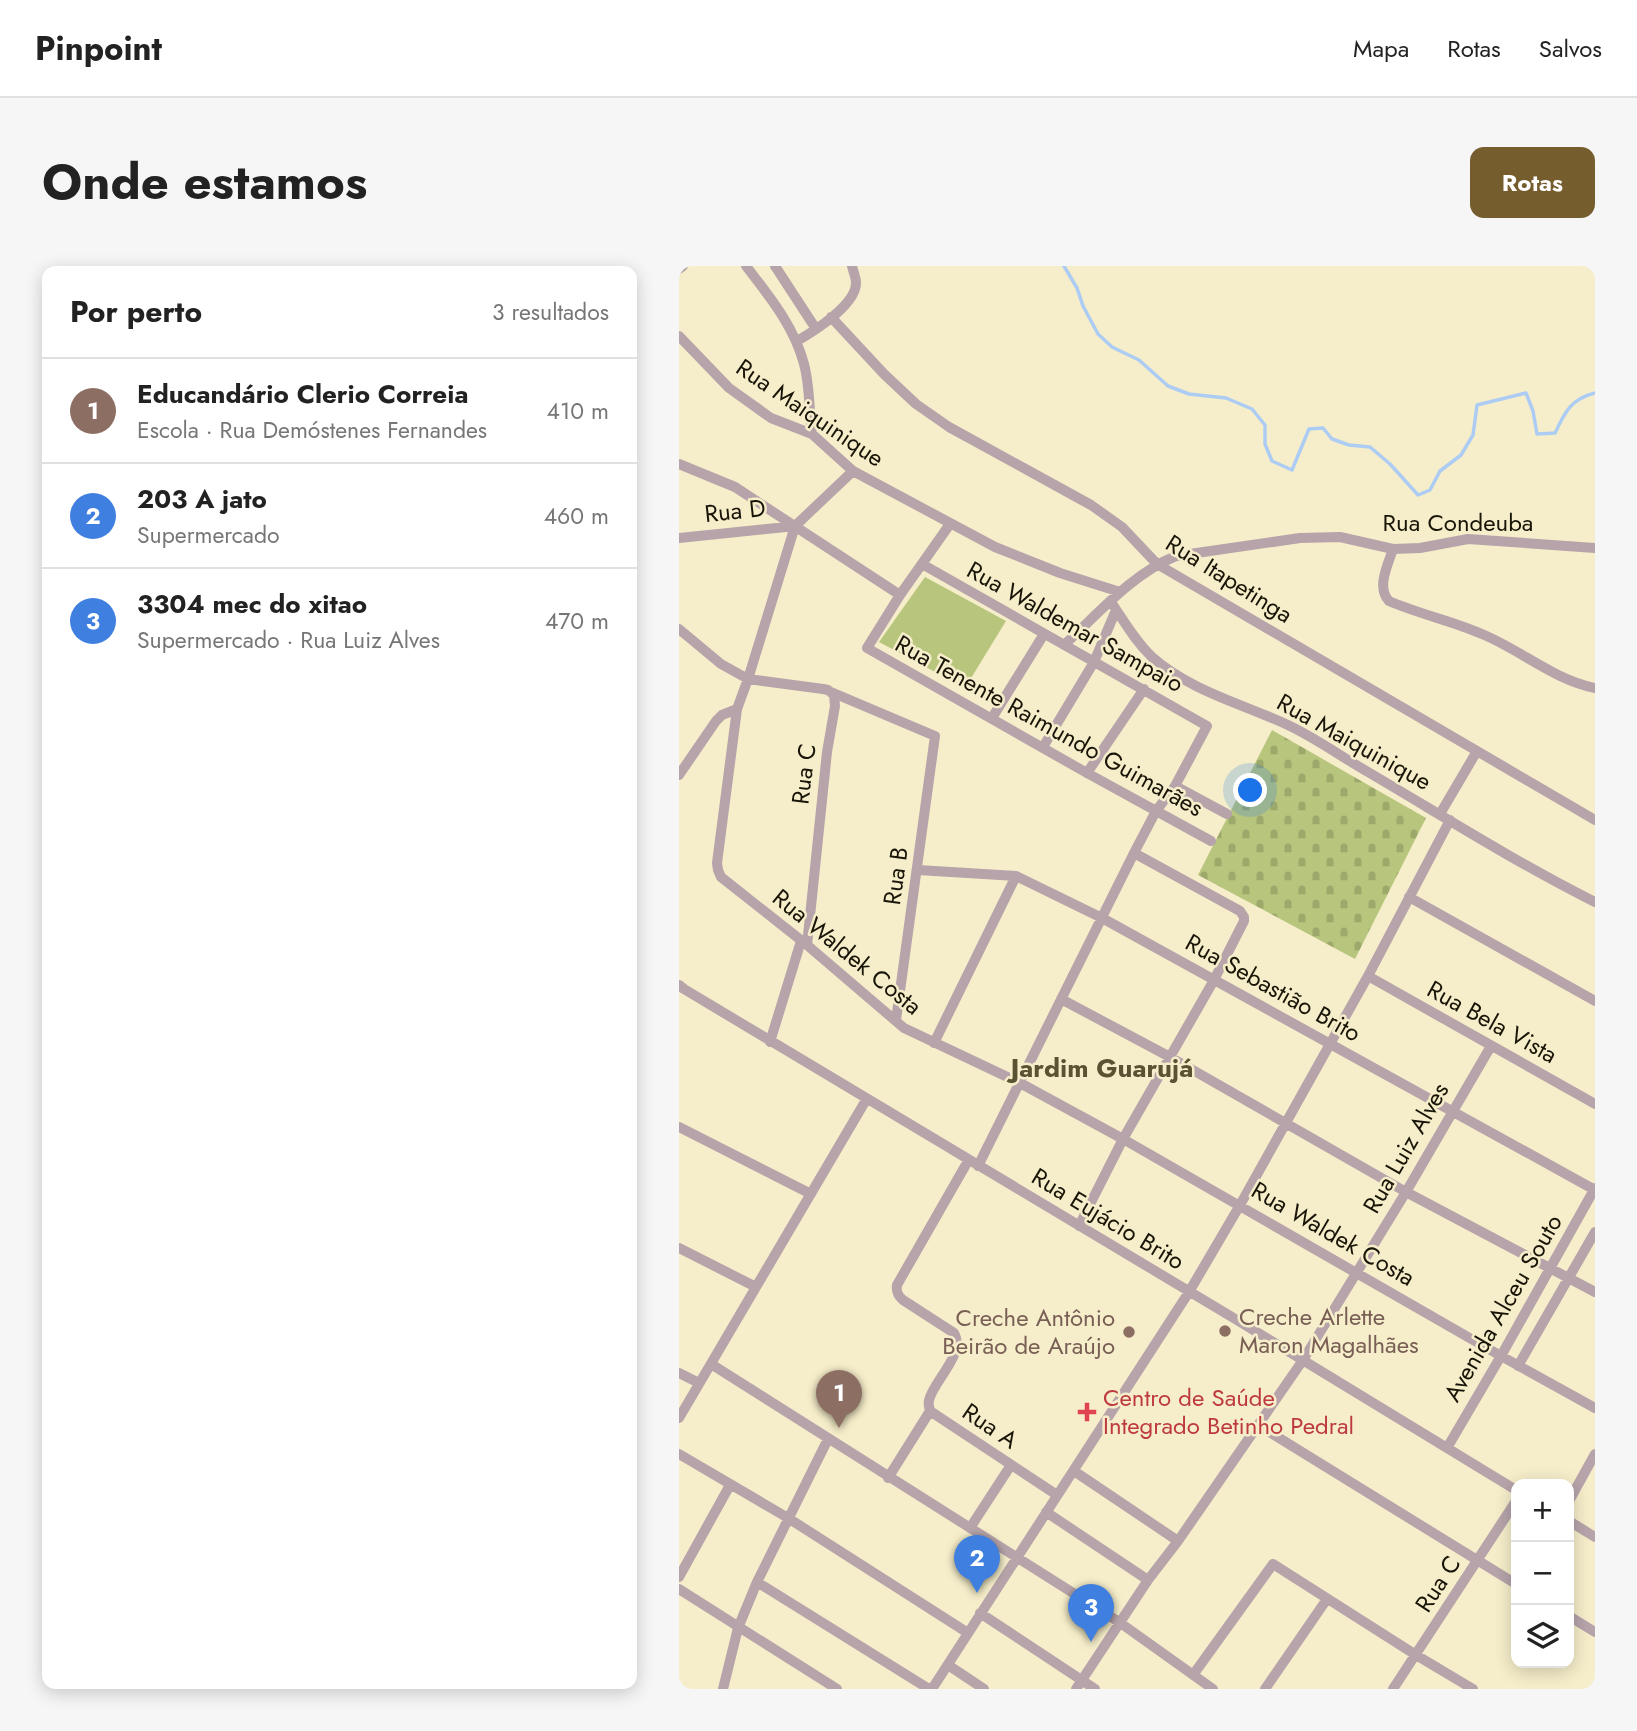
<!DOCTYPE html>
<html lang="pt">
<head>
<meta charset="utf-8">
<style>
  body { margin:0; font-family:Jost,sans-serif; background:#f6f6f6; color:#222 }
  .controls { position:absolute; right:21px; bottom:21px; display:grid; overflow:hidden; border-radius:14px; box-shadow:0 4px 18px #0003 }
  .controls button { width:63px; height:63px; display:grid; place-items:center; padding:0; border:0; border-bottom:2px solid #e0e0e0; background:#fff; color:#222; font:35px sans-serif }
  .you { position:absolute; left:572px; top:525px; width:24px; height:24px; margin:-18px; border:5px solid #fff; border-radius:50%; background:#1a73e8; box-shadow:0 0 0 10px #1a73e833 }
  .badge { display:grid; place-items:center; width:46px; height:46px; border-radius:50%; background:#755d2e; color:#fff; font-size:23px; font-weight:700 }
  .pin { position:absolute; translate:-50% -58px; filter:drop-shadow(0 2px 4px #0008) }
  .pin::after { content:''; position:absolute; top:37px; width:24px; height:21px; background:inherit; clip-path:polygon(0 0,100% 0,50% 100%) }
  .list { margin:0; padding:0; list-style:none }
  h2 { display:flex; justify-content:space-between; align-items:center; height:91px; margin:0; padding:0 28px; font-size:30px }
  h2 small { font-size:23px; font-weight:400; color:#767676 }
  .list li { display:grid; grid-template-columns:46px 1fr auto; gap:21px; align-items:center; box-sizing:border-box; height:105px; padding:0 28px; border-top:2px solid #e0e0e0 }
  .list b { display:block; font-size:26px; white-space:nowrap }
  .list p { margin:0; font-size:23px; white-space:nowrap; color:#767676 }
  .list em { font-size:23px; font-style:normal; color:#767676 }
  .icon { flex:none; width:38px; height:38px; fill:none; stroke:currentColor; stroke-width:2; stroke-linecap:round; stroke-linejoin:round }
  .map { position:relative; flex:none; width:916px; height:1423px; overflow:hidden; border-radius:14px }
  header { display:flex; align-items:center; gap:42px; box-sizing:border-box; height:98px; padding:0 35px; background:#fff; border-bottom:2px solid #e0e0e0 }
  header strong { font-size:33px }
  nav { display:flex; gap:38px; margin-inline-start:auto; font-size:24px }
  .intro { display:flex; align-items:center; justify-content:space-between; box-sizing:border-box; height:168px; padding:0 42px }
  h1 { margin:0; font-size:49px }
  .button { padding:18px 32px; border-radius:14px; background:#755d2e; color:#fff; font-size:24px; font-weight:700 }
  main { display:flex; gap:42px; padding:0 42px }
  aside { flex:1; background:#fff; border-radius:14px; box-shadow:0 4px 18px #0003 }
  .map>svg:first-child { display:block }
  .green { fill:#b8c57d }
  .cemetery { fill:url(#cemetery-stones) }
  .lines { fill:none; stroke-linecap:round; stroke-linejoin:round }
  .stream { stroke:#acccf4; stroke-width:3.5 }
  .minor { stroke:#b6a4aa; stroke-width:10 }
  .education-dot { fill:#8d6e63; stroke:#f6eeca; stroke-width:2.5 }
  .health-dot { fill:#e0444e; stroke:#f6eeca; stroke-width:2.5 }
  .labels { text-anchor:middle; stroke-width:5; stroke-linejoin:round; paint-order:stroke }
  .street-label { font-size:24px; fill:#181508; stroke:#f6eeca }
  .education-label { font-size:24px; fill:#785e54; stroke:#f6eeca; text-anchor:start }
  .health-label { font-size:24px; fill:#be3a42; stroke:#f6eeca; text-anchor:start }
  .neighbourhood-label { font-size:26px; font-weight:bold; fill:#595233; stroke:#f6eeca }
</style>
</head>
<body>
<header>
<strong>Pinpoint</strong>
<nav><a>Mapa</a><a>Rotas</a><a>Salvos</a></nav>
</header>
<div class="intro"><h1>Onde estamos</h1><a class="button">Rotas</a></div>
<main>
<aside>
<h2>Por perto<small>3 resultados</small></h2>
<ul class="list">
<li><span class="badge" style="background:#8d6e63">1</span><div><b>Educandário Clerio Correia</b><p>Escola · Rua Demóstenes Fernandes</p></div><em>410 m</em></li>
<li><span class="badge" style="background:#3f7fe0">2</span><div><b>203 A jato</b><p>Supermercado</p></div><em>460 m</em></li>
<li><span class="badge" style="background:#3f7fe0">3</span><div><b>3304 mec do xitao</b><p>Supermercado · Rua Luiz Alves</p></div><em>470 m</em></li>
</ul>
</aside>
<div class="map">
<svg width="916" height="1423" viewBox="0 0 916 1423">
  <defs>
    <pattern id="cemetery-stones" width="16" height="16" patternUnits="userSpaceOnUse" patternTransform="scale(1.75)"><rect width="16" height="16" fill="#b8c57d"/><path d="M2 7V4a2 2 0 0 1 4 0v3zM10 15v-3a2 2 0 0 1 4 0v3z" fill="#9da86b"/></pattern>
  </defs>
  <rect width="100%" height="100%" fill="#f6eeca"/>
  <path class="green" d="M246 311 327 355 286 422 200 376Z"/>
  <path class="cemetery" d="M593 464 747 552 676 693 519 609Z"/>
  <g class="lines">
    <path class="stream" d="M385 0 398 22 404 40 419 68 433 81 460 94 489 120 510 128 547 132 573 143 586 159V178L593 195 613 204 630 163 644 162 653 173 670 179 691 181 711 198 739 229 751 224 761 205 782 189 794 169 798 139 847 127 854 145 858 168 876 167C886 146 892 133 916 127"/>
    <path class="minor" d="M67 0C90 30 115 60 125 98 131 120 130 145 133 168
      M96 0 137 63
      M0 3 4 0
      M152 51 205 108 237 138 270 161 412 239 443 261 478 298 916 554
      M0 70 50 122 92 152 133 168 174 205 316 281 381 307 441 326
      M118 75C135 65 177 39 177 17 177 11 174 5 173 0
      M0 198 56 221 221 329
      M174 205 116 260 69 413 58 443 38 597 39 604 42 611 128 679 225 762 341 817 444 873 822 1090 916 1142
      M271 258 221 329 188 382 408 507 532 575
      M0 272 116 260
      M714 283C709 299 697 321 710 335 740 348 773 355 803 368 842 384 875 414 916 422
      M243 298 528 460 496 520 477 545 455 587 299 900
      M432 336C445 355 456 375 473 391 513 426 565 438 611 460 638 473 663 491 689 506 764 550 838 597 916 636
      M0 363 42 398 69 413 144 423 149 424 155 429 156 440 148 486 128 679
      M385 379C419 348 454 307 497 290L621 272 661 271 714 283 741 282 789 273 916 282
      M152 426 256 470 217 754
      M313 452 365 368
      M364 481 415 396 437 344
      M408 507 465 423
      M0 509 37 455 43 449 58 443
      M496 520 548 548
      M761 548 798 485
      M239 604 337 610 423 652 916 924
      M730 631 916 735
      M689 710 916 838
      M0 719 5 723 558 1054 837 1224
      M382 733 491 791 727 926 916 1026
      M91 776 122 675
      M255 777 337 610
      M0 861 132 928
      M400 960 444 873 535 714 565 655V651L561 645 455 587
      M0 982 77 1021
      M32 1098 440 1356 534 1423
      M839 1100 916 966
      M0 1107 20 1117
      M251 1145C250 1141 249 1138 250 1134 255 1114 287 1088 275 1067L224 1034C219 1030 217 1026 218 1019L289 895
      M0 1152 187 834
      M579 1159 837 1318
      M768 1182 822 1090 916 922
      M0 1188 109 1252 289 1367
      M395 1205 499 1275
      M209 1212 251 1145 378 1229
      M890 1235 916 1188
      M367 1246 469 1314
      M890 1255 916 1271
      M291 1262 332 1199
      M0 1311 51 1219
      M78 1316 250 1423
      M0 1323 158 1423
      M301 1347 416 1423
      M890 1350 916 1366
      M269 1399 305 1423
      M514 1409 594 1298 737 1389 794 1423
      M44 1423 59 1362 78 1316 149 1173
      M253 1423 510 1026 561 939 689 710 771 554
      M397 1423 469 1314 499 1275 624 1094 727 926 812 780
      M586 1423 648 1333
      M714 1423 837 1235"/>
  </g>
  <g class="education-dot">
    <circle cx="546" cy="1065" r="7"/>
    <circle cx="450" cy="1066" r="7"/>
  </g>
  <path class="health-dot" d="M404.5 1135.5h7v7h7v7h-7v7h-7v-7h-7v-7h7z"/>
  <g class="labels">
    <g class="street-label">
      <text transform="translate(131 147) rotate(34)" y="8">Rua Maiquinique</text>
      <text transform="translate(56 245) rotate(-6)" y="8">Rua D</text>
      <text x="779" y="265">Rua Condeuba</text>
      <text transform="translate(550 313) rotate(32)" y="8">Rua Itapetinga</text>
      <text transform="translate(396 361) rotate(29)" y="8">Rua Waldemar Sampaio</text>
      <text transform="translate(370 460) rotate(29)" y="8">Rua Tenente Raimundo Guimarães</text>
      <text transform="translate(675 476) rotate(29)" y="8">Rua Maiquinique</text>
      <text transform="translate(125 508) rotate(-83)" y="8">Rua C</text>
      <text transform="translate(217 610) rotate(-82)" y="8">Rua B</text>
      <text transform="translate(168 686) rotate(39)" y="8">Rua Waldek Costa</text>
      <text transform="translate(594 722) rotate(29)" y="8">Rua Sebastião Brito</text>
      <text transform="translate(813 756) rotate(29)" y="8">Rua Bela Vista</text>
      <text transform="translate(727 882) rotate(-60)" y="8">Rua Luiz Alves</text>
      <text transform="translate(429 953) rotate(31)" y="8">Rua Eujácio Brito</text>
      <text transform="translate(654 968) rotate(30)" y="8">Rua Waldek Costa</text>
      <text transform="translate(824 1042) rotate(-60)" y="8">Avenida Alceu Souto</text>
      <text transform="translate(311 1160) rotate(34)" y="8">Rua A</text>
      <text transform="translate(759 1318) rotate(-57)" y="8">Rua C</text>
    </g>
    <g class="education-label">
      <text x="560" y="1059">Creche Arlette<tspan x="560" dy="28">Maron Magalhães</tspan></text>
      <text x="436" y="1060" text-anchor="end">Creche Antônio<tspan x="436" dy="28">Beirão de Araújo</tspan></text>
    </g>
    <g class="health-label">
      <text x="424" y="1140">Centro de Saúde<tspan x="424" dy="28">Integrado Betinho Pedral</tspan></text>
    </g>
    <g class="neighbourhood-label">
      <text x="423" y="811">Jardim Guarujá</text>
    </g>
  </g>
</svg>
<div class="controls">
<button>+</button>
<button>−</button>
<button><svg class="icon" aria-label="layers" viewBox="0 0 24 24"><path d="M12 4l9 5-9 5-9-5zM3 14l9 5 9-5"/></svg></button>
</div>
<div class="you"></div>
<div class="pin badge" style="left:160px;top:1162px;background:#8d6e63">1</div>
<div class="pin badge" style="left:298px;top:1327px;background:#3f7fe0">2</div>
<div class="pin badge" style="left:412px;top:1376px;background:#3f7fe0">3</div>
</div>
</main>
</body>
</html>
